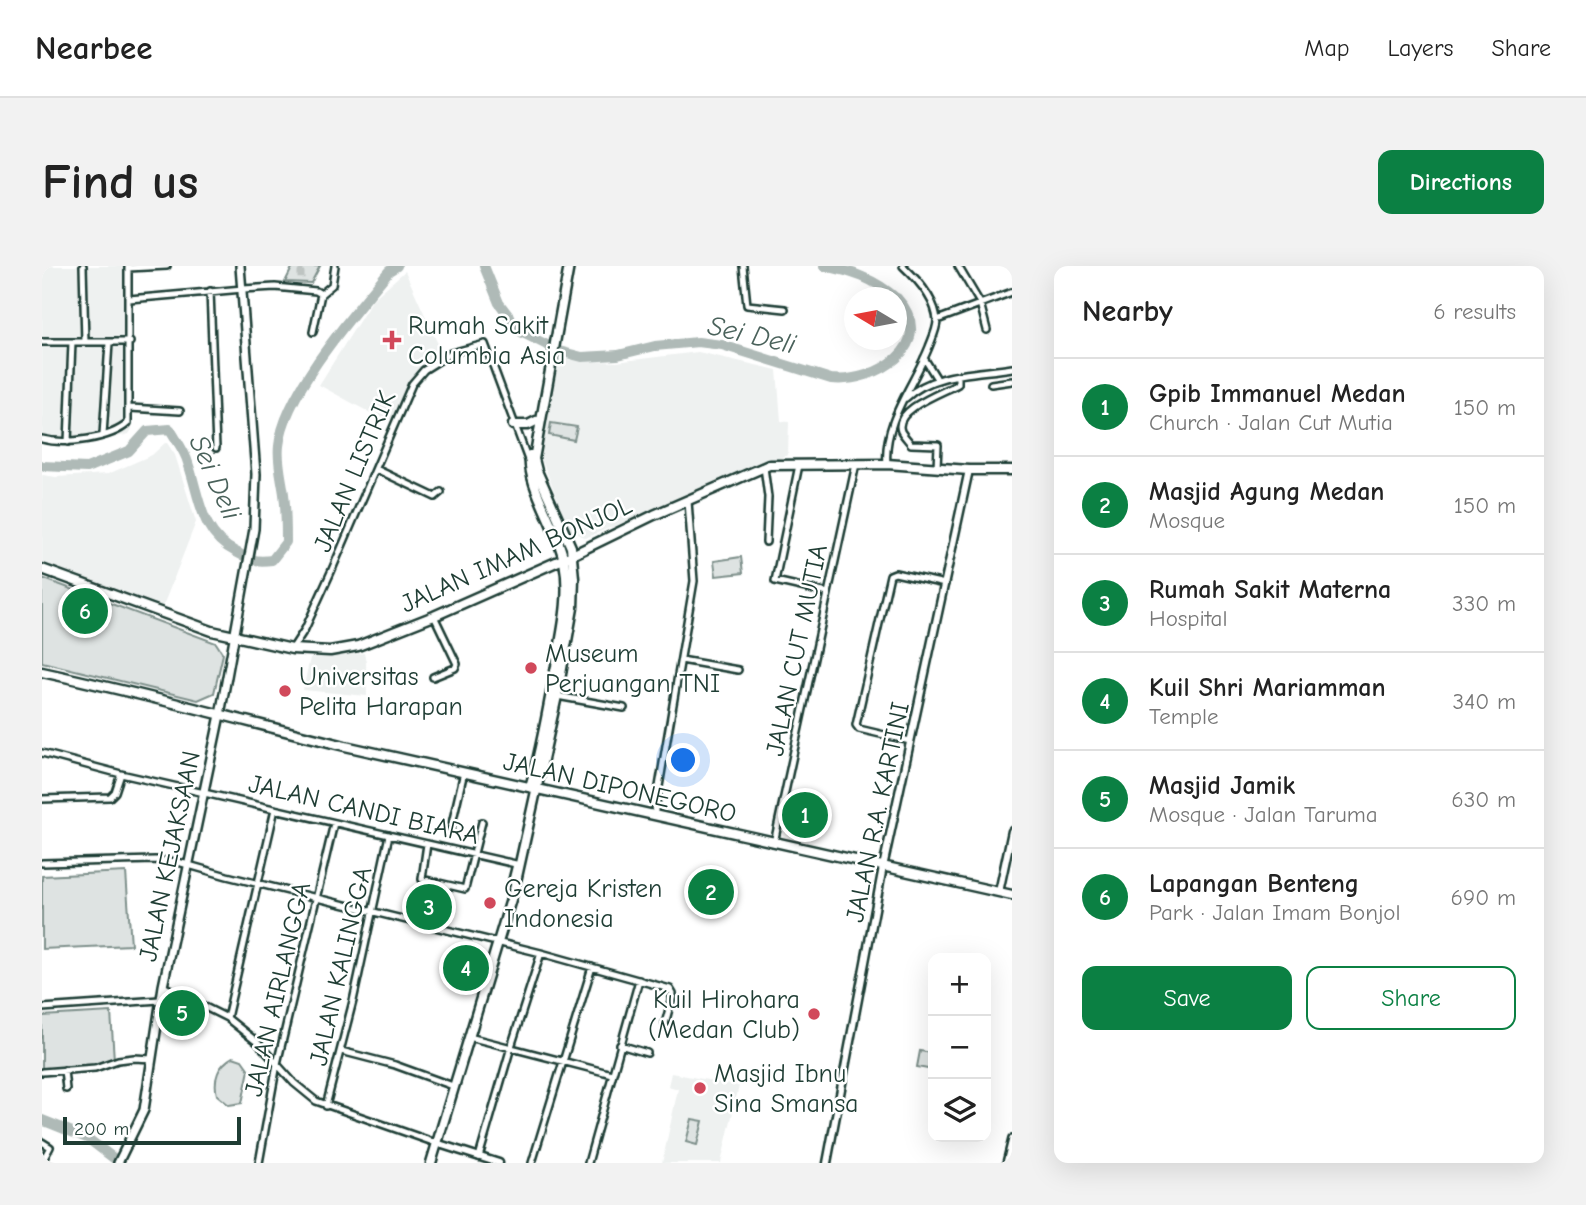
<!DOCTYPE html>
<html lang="en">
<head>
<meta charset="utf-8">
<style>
  body { margin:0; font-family:"Comic Neue",sans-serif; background:#f2f2f2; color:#222 }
  .controls { position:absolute; right:21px; bottom:21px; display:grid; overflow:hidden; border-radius:14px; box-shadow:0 7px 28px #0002 }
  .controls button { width:63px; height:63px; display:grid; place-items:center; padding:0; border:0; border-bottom:2px solid #e0e0e0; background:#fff; color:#222; font:35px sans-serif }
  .compass { position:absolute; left:802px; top:21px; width:63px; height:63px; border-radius:50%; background:#fff; box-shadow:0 7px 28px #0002; rotate:280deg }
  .scale { position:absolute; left:21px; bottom:18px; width:178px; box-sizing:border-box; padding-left:7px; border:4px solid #1f3d34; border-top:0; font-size:19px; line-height:24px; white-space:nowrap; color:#1f3d34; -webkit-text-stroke:5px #fff; paint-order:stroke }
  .you { position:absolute; left:642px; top:495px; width:24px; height:24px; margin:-18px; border:5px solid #fff; border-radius:50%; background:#1a73e8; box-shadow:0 0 0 10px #1a73e833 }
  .badge { display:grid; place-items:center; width:46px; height:46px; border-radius:50%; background:#0b8043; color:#fff; font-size:23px; font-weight:700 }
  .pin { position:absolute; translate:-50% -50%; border:4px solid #fff; box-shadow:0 2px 7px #0006 }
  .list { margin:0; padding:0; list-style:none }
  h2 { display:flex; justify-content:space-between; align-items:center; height:91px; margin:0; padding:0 28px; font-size:30px }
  h2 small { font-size:23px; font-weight:400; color:#767676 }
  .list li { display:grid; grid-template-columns:46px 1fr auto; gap:21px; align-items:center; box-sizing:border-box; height:98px; padding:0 28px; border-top:2px solid #e0e0e0 }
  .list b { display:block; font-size:26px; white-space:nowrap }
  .list p { margin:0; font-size:23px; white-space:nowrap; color:#767676 }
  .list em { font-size:23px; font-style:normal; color:#767676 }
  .actions { display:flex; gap:14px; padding:21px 28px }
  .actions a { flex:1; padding:16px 0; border:2px solid #0b8043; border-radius:14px; text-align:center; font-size:24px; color:#0b8043 }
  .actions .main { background:#0b8043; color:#fff }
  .icon { flex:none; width:38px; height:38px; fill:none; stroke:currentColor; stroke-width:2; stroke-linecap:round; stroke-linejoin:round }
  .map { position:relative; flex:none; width:970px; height:897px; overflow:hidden; border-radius:14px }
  header { display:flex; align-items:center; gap:42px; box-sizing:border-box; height:98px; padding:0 35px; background:#fff; border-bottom:2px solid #e0e0e0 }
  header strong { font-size:33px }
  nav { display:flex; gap:38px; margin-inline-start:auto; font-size:24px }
  .intro { display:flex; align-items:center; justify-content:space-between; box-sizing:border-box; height:168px; padding:0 42px }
  h1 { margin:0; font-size:49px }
  .button { padding:18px 32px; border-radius:14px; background:#0b8043; color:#fff; font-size:24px; font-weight:700 }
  main { display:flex; gap:42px; padding:0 42px }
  aside { flex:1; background:#fff; border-radius:14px; box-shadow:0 7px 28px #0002 }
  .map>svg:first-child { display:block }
  .built { fill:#eef1f0 }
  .green { fill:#dee3e2; stroke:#7e908b; stroke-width:2 }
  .cemetery { fill:url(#cemetery-stones); stroke:#7e908b; stroke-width:2 }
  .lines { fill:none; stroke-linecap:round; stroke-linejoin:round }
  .river { stroke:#afbab7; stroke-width:10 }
  .minor-casing { stroke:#1f3d34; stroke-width:10 }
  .tertiary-casing { stroke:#1f3d34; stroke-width:11 }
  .secondary-casing { stroke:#1f3d34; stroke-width:12 }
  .primary-casing { stroke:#1f3d34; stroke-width:13 }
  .minor { stroke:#fff; stroke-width:5 }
  .tertiary { stroke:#fff; stroke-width:6 }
  .secondary { stroke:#fff; stroke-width:7 }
  .primary { stroke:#fff; stroke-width:8 }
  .poi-dot { fill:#d1495b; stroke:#fff; stroke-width:2.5 }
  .labels { text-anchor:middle; stroke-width:5; stroke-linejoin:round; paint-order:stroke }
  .poi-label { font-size:26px; fill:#1f3d34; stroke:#fff; text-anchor:start }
  .street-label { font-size:26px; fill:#1f3d34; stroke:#fff }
  .water-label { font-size:28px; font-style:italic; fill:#4a625b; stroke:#fff }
</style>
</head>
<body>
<header>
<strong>Nearbee</strong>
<nav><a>Map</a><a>Layers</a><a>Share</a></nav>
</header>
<div class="intro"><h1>Find us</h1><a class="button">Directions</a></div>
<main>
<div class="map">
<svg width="970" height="897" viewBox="0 0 970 897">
  <defs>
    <pattern id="cemetery-stones" width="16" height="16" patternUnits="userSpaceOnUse" patternTransform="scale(1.75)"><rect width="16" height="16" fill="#dee3e2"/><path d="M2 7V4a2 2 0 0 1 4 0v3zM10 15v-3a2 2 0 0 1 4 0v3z" fill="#bec4c2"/></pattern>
  </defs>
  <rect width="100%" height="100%" fill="#fff"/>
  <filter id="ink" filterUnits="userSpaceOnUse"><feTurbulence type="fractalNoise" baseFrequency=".0143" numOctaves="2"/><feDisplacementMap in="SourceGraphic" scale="14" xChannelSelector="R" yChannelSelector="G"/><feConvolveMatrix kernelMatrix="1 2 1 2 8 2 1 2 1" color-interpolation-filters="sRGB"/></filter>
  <g filter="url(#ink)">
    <path class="built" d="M0 0H84L90 163 87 168 32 182 0 179Z
      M363 5 400 87 393 91 370 118 351 153 336 151 277 119 331 33Z
      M656 86 735 104 739 155 747 156 746 189 543 272 528 263 500 195 499 184 516 93 574 96Z
      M123 177H125L133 189 154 256 121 340 0 296V209L14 211 66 208 110 189Z
      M322 387 324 396 325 430 261 424 268 392Z
      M629 807 697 820 679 897H620L636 823 626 820Z"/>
    <path class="green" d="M509 157 535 161 532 174 507 169Z
      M699 291 701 307 674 310 672 295Z
      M0 312 174 377 181 388 172 427 156 434 0 396Z
      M84 606 89 679 0 683V610Z
      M69 746 72 794 61 799 0 803V750Z
      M878 785 891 787V804L875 801Z
      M191 791 200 794 207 804 200 837 187 839 175 829C171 813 176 799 191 791Z
      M650 853 661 855 655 879 644 876Z"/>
    <path class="cemetery" d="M251 0H278L269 17 243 16Z"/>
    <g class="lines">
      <path class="river" d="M442 0 457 37 479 66 517 85 540 91 576 89 613 80 656 76 680 79 789 113C833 118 898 79 855 32
        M782 0C809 5 833 13 854 32
        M0 200 45 202 87 185 105 165 128 163C134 174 143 185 146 197 158 231 158 268 194 286 209 294 213 296 230 294L244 276C244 260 244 244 242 228 240 213 235 195 237 180 242 127 313 46 347 5L355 0
        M0 854 45 872 78 897"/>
      <g class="minor-casing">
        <path id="minor" d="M41 0 43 76
          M701 0 705 39 743 43
          M916 0 938 37 945 64
          M86 2 125 0
          M168 25 174 182
          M279 28 290 19 293 0
          M87 33 201 23 233 21 274 25 279 28
          M895 54 970 26
          M271 66 279 28
          M0 76H88
          M882 92 895 113
          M949 118 970 115
          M864 132C891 106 935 108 970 102
          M88 142 138 145
          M61 169 67 77
          M0 173C23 179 69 173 86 157V0
          M26 176 30 76
          M845 198C841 155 872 119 887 81 890 73 895 63 895 55 894 34 875 13 861 0
          M757 199 733 315 786 327
          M722 201 726 231 724 276
          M895 202 896 179 869 178C866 174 861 169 859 165 850 143 905 125 916 118V111
          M334 203 393 231 399 226
          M250 383 263 363 289 306 370 118 382 104 409 87 443 78 486 194
          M639 394 696 404
          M391 411 413 402 415 398 392 350
          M515 430 582 442
          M868 475 817 463 814 459 848 309 853 307 903 318
          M0 487 79 508 478 599
          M0 533 68 531 73 526 79 508
          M612 550 652 315 646 235
          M409 562 422 506
          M732 577 814 198
          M385 578 380 613 423 623 440 556
          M0 597 113 594 136 596 185 610 499 687 628 723 631 728 623 758
          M472 618 470 614 474 598
          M121 720 185 752 215 776 252 817 274 835 394 877
          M0 742 118 734
          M185 752 233 543
          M427 771 570 808
          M578 779 605 787
          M299 785 353 799 411 820
          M22 804 24 823
          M0 806 53 802 76 794 92 792 110 793
          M284 840 311 735 347 569
          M0 876 8 881 0 896
          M437 891 469 781 499 687
          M217 897 235 798 292 557
          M490 897 550 701
          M546 897 597 714
          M964 897 970 873"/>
      </g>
      <g class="tertiary-casing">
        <path id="tertiary" d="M957 626 970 565
          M394 877 457 897
          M785 897 841 601 927 204"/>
      </g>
      <g class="secondary-casing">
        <path id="secondary" d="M76 897 102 844 121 720 178 449 212 263 214 208 198 0"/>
      </g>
      <g class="primary-casing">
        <path id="primary" d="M471 159H486L494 155
          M488 189C484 219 516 262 522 295 529 331 520 365 514 400 506 441 500 481 488 521
          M0 303 170 365 250 383 288 385 316 380 392 350 530 289 612 249 727 199 845 198 927 204H970
          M0 406C102 428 202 455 303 480L970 629
          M389 897 473 620 515 430 531 342 532 312 529 281 495 205 492 193 527 0"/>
      </g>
      <use href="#minor" class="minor"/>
      <use href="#tertiary" class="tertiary"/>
      <use href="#secondary" class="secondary"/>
      <use href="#primary" class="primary"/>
    </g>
  </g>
  <g class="poi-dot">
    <path d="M346.5 63.5h7v7h7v7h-7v7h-7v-7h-7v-7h7z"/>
    <circle cx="489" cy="402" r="7"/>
    <circle cx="243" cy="425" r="7"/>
    <circle cx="448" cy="637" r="7"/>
    <circle cx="772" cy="748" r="7"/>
    <circle cx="658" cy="822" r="7"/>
  </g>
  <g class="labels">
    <g class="poi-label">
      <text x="366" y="68">Rumah Sakit<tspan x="366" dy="30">Columbia Asia</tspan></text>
      <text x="503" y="396">Museum<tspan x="503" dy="30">Perjuangan TNI</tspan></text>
      <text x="257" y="419">Universitas<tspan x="257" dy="30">Pelita Harapan</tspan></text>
      <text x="462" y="631">Gereja Kristen<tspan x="462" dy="30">Indonesia</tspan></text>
      <text x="758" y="742" text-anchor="end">Kuil Hirohara<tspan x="758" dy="30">(Medan Club)</tspan></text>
      <text x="672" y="816">Masjid Ibnu<tspan x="672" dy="30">Sina Smansa</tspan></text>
    </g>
    <g class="street-label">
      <text transform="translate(312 205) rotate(-67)" y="9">JALAN LISTRIK</text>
      <text transform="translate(474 288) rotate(-24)" y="9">JALAN IMAM BONJOL</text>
      <text transform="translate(754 384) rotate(-78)" y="9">JALAN CUT MUTIA</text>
      <text transform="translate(578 521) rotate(13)" y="9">JALAN DIPONEGORO</text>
      <text transform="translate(322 543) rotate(13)" y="9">JALAN CANDI BIARA</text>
      <text transform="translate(835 546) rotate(-78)" y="9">JALAN R.A. KARTINI</text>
      <text transform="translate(127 590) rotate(-78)" y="9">JALAN KEJAKSAAN</text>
      <text transform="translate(298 700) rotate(-77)" y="9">JALAN KALINGGA</text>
      <text transform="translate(235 723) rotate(-77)" y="9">JALAN AIRLANGGA</text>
    </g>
    <g class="water-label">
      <text transform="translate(710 68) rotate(13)" y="10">Sei Deli</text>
      <text transform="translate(174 211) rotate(66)" y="10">Sei Deli</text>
    </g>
  </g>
</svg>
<div class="controls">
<button>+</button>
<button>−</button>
<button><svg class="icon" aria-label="layers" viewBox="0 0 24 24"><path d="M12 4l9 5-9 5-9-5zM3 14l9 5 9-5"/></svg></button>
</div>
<svg class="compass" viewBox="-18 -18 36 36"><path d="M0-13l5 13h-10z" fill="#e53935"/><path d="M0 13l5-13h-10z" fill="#767676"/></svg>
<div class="scale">200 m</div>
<div class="you"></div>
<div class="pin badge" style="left:763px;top:549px">1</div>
<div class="pin badge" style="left:669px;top:626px">2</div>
<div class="pin badge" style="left:387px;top:641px">3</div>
<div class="pin badge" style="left:424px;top:702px">4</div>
<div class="pin badge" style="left:140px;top:747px">5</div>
<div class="pin badge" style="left:43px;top:345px">6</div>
</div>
<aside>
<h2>Nearby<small>6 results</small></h2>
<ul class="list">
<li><span class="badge">1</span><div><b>Gpib Immanuel Medan</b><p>Church · Jalan Cut Mutia</p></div><em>150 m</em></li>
<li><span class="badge">2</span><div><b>Masjid Agung Medan</b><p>Mosque</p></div><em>150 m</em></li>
<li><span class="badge">3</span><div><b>Rumah Sakit Materna</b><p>Hospital</p></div><em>330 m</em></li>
<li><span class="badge">4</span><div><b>Kuil Shri Mariamman</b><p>Temple</p></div><em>340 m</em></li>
<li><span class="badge">5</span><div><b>Masjid Jamik</b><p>Mosque · Jalan Taruma</p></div><em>630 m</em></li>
<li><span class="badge">6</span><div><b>Lapangan Benteng</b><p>Park · Jalan Imam Bonjol</p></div><em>690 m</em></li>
</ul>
<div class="actions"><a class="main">Save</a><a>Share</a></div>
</aside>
</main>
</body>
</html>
